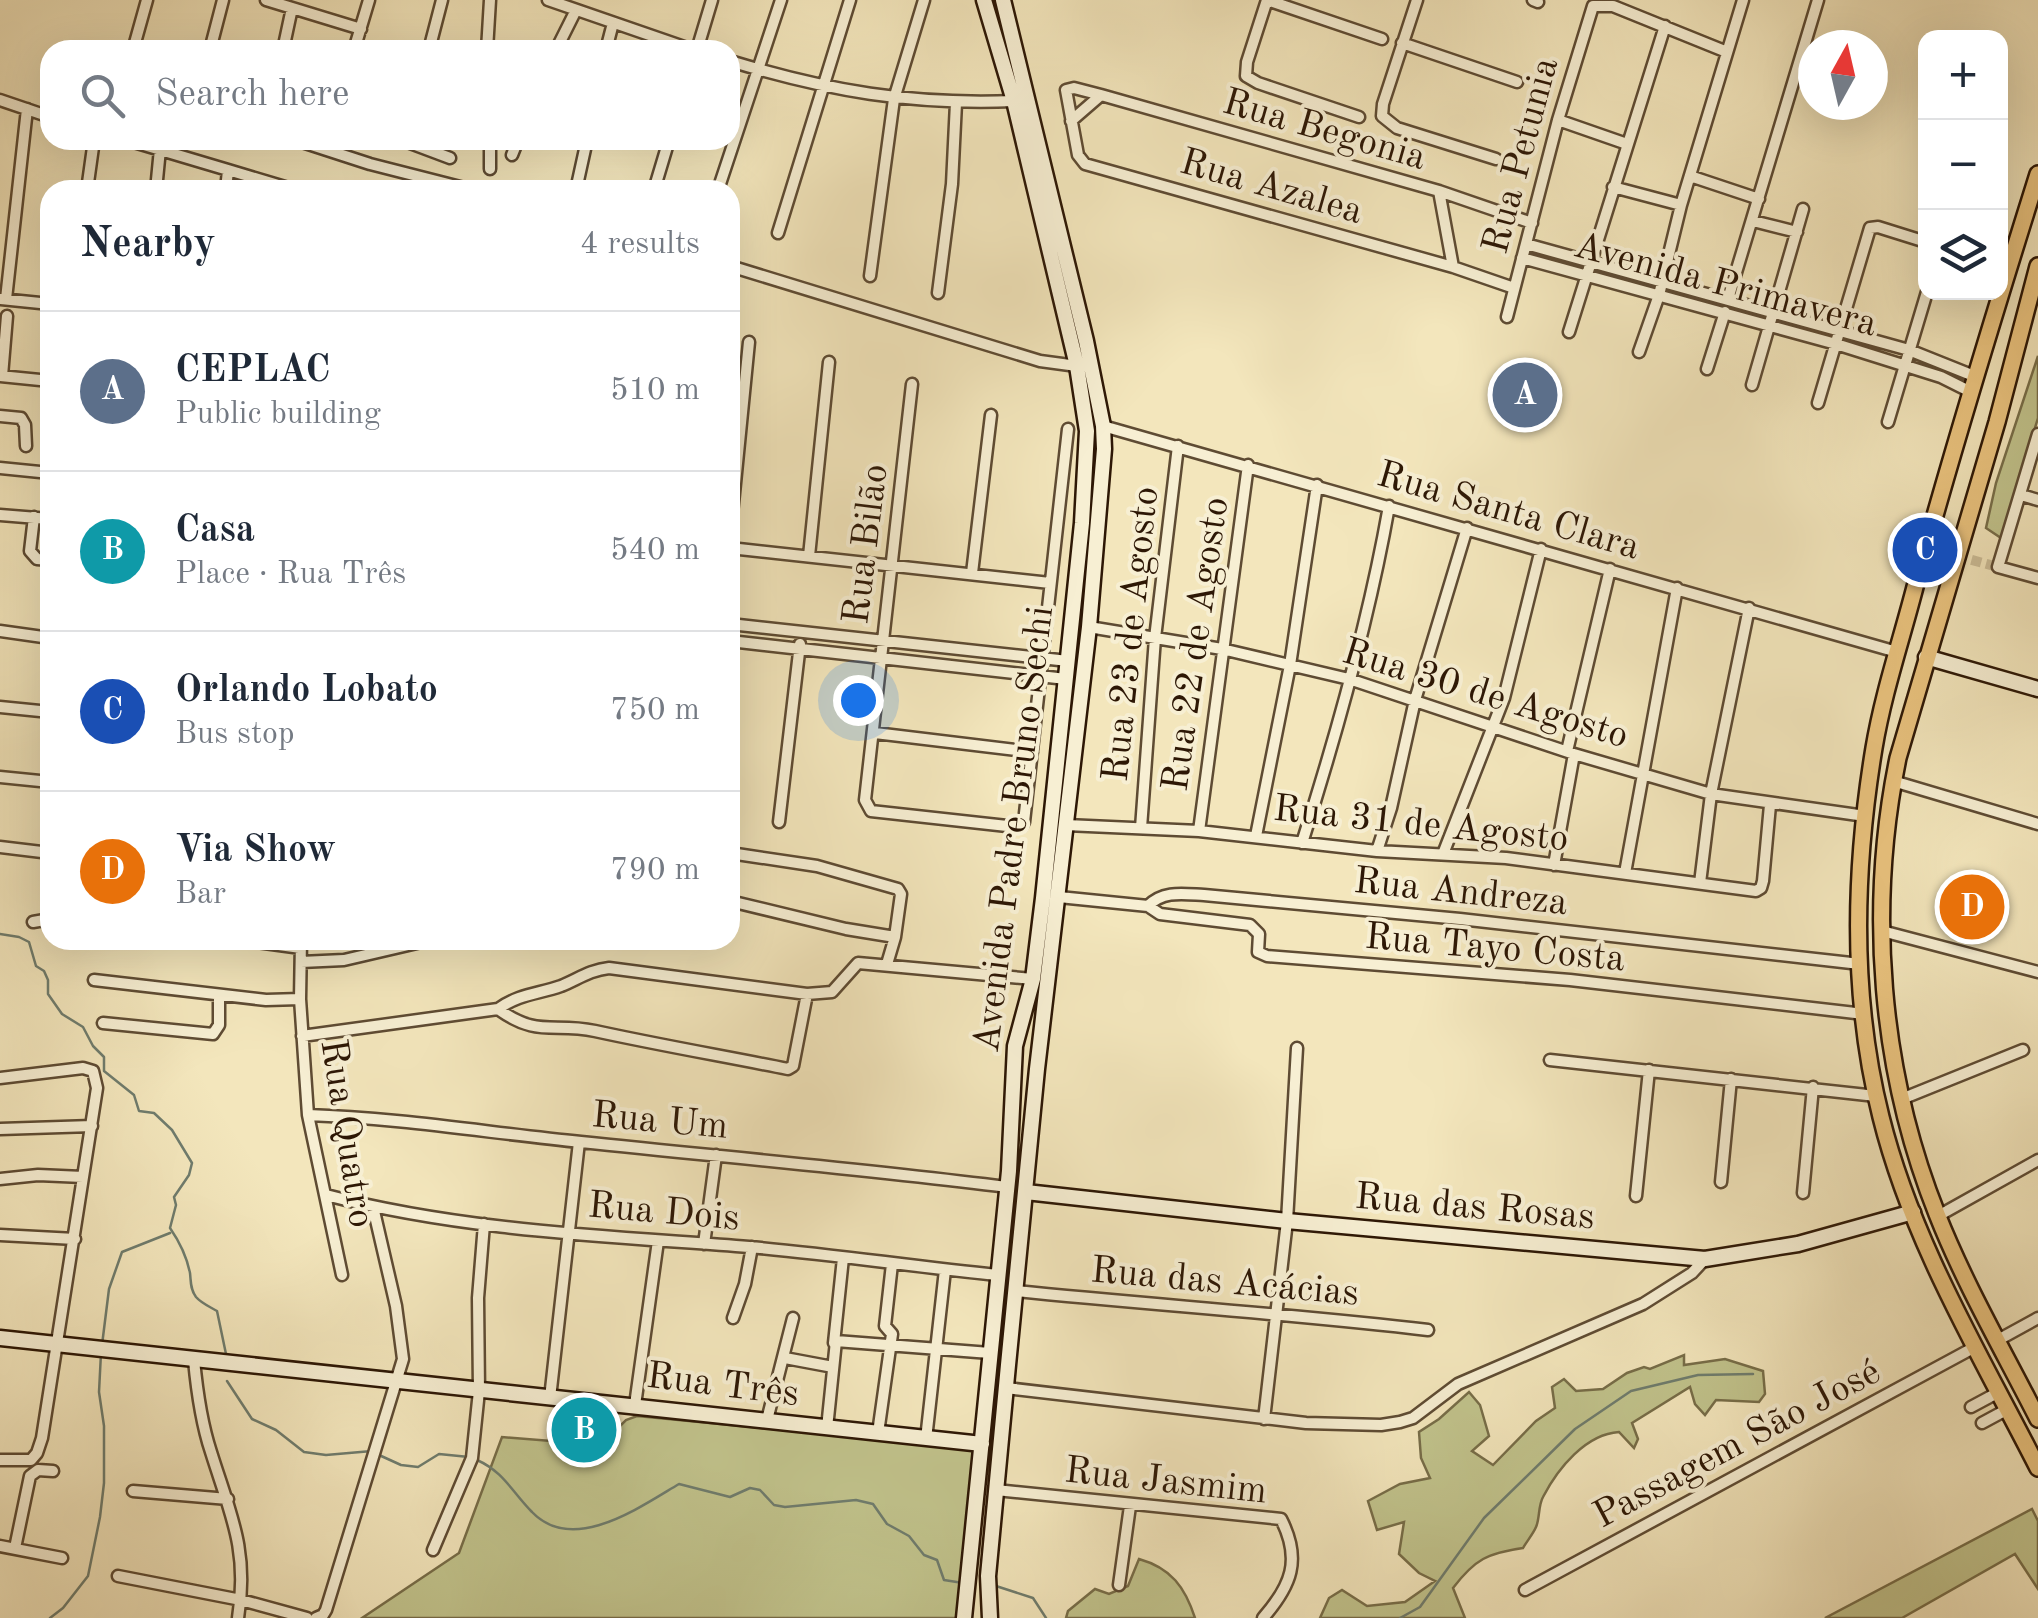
<!DOCTYPE html>
<html lang="en">
<head>
<meta charset="utf-8">
<style>
  body { margin:0; font-family:"Old Standard TT",serif; background:#f6f6f7; color:#1f2937 }
  .controls { position:absolute; right:30px; top:30px; display:grid; overflow:hidden; border-radius:20px; box-shadow:0 10px 40px #0002 }
  .controls button { width:90px; height:90px; display:grid; place-items:center; padding:0; border:0; border-bottom:2px solid #e0e1e3; background:#fff; color:#1f2937; font:50px sans-serif }
  .compass { position:absolute; left:1798px; top:30px; width:90px; height:90px; border-radius:50%; background:#fff; box-shadow:0 10px 40px #0002; rotate:8deg }
  .you { position:absolute; left:858px; top:700px; width:35px; height:35px; margin:-25px; border:8px solid #fff; border-radius:50%; background:#1a73e8; box-shadow:0 0 0 15px #1a73e833 }
  .badge { display:grid; place-items:center; width:65px; height:65px; border-radius:50%; background:#8f2418; color:#fff; font-size:32px; font-weight:700 }
  .pin { position:absolute; translate:-50% -50%; border:5px solid #fff; box-shadow:0 2px 10px #0006 }
  .list { margin:0; padding:0; list-style:none }
  h2 { display:flex; justify-content:space-between; align-items:center; height:130px; margin:0; padding:0 40px; font-size:42px }
  h2 small { font-size:32px; font-weight:400; color:#747a83 }
  .list li { display:grid; grid-template-columns:65px 1fr auto; gap:30px; align-items:center; box-sizing:border-box; height:160px; padding:0 40px; border-top:2px solid #e0e1e3 }
  .list b { display:block; font-size:38px; white-space:nowrap }
  .list p { margin:0; font-size:32px; white-space:nowrap; color:#747a83 }
  .list em { font-size:32px; font-style:normal; color:#747a83 }
  .icon { flex:none; width:55px; height:55px; fill:none; stroke:currentColor; stroke-width:2; stroke-linecap:round; stroke-linejoin:round }
  .map { position:relative; flex:none; width:2038px; height:1618px; overflow:hidden }
  .search { position:absolute; background:#fff; box-shadow:0 10px 40px #0002; left:40px; top:40px; width:700px; height:110px; display:flex; align-items:center; gap:25px; box-sizing:border-box; padding:0 35px; border-radius:30px; color:#747a83; font-size:38px }
  .panel { position:absolute; background:#fff; box-shadow:0 10px 40px #0002; left:40px; top:180px; width:700px; height:770px; border-radius:30px }
  .map>svg:first-child { display:block }
  .green { fill:#c1c38c; stroke:#776d48; stroke-width:2.5 }
  .lines { fill:none; stroke-linecap:round; stroke-linejoin:round }
  .stream { stroke:#6f7c6d; stroke-width:2.5 }
  .street-tunnel { stroke:#cbbd97; stroke-width:10; stroke-dasharray:10 5; stroke-linecap:butt }
  .street-casing { stroke:#5e4b33; stroke-width:15 }
  .secondary-casing { stroke:#2d1705; stroke-width:19 }
  .primary-casing { stroke:#2d1705; stroke-width:20 }
  .street { stroke:#f7efd3; stroke-width:10 }
  .secondary { stroke:#f7efd3; stroke-width:14 }
  .primary { stroke:#eac37e; stroke-width:15 }
  .labels { text-anchor:middle; stroke-width:8; stroke-linejoin:round; paint-order:stroke }
  .street-label { font-size:38px; fill:#2d1705; stroke:#f7efd3 }
</style>
</head>
<body>
<div class="map">
<svg width="2038" height="1618" viewBox="0 0 2038 1618">
  <rect width="100%" height="100%" fill="#f3e6bc"/>
  <filter id="stains"><feTurbulence type="fractalNoise" baseFrequency=".002" numOctaves="4"/><feColorMatrix values="0 0 0 0 .2 0 0 0 0 .09 0 0 0 0 .02 0 0 0 .5 -.17"/></filter>
  <radialGradient id="worn" r=".72"><stop offset=".6" stop-color="#630" stop-opacity="0"/><stop offset="1" stop-color="#630" stop-opacity=".3"/></radialGradient>
  <path class="green" d="M2038 356V418L2001 538 1986 528 1996 483Z
    M1684 1355V1365L1725 1359 1763 1371 1765 1394 1759 1402 1716 1400 1705 1415 1695 1404 1690 1387 1632 1423 1638 1439 1634 1448 1619 1432C1586 1434 1558 1468 1543 1497 1538 1506 1540 1518 1536 1527 1533 1534 1527 1541 1523 1548 1488 1553 1475 1559 1453 1588L1465 1618H1320L1329 1598 1342 1590 1367 1606 1405 1602 1435 1581 1419 1573 1399 1554 1404 1522 1377 1530 1368 1501 1400 1484 1430 1478 1421 1458 1419 1432 1439 1419 1469 1392 1480 1405 1489 1436 1472 1451 1493 1465 1536 1421 1555 1408 1552 1387 1564 1379 1576 1391 1603 1389 1627 1373 1644 1367 1650 1369Z
    M637 1416 979 1449 960 1618H362L459 1553 502 1437 601 1445 626 1420Z
    M2032 1509 2038 1521V1589L2015 1554 1902 1618H1825Z
    M1139 1559C1171 1568 1185 1587 1195 1618H1066L1068 1611 1095 1589 1109 1594 1128 1586Z"/>
  <g class="lines">
    <path class="stream" d="M0 934 19 937 29 942 36 966 44 971 48 980V994L62 1014 83 1027 93 1046 104 1057V1071L134 1095 139 1111 154 1113 172 1130 192 1163 189 1175 174 1197 176 1205 170 1228C179 1241 187 1258 190 1273 191 1281 190 1289 196 1297 201 1303 210 1307 217 1311L226 1354
      M102 1345 109 1289 122 1252 170 1233
      M227 1381 252 1419 276 1430 304 1452 326 1455 372 1451
      M379 1455 401 1465 418 1467 439 1454 469 1457
      M477 1460C504 1472 512 1492 532 1512 573 1555 640 1507 679 1484L730 1497 750 1488 760 1490 774 1505 785 1507 856 1500 873 1504 887 1524 909 1536 924 1555 937 1560 944 1580 963 1583
      M996 1586 1033 1598 1046 1618
      M50 1618 63 1608 88 1576 100 1517 104 1483V1426L99 1392 101 1353
      M1400 1618 1420 1607 1484 1518 1575 1429 1631 1391 1698 1375 1753 1374"/>
    <path class="street-tunnel" d="M1957 556 1998 567"/>
    <g class="street-casing">
      <path id="street" d="M266 0 361 29
        M548 0 693 50
        M1267 0 1247 62 1246 76 1258 83 1359 117
        M1267 0 1382 39
        M1417 0 1383 104 1382 116 1397 128 1496 159
        M1533 0 1538 2
        M1402 43 1517 82
        M133 50 147 0
        M210 50 223 0
        M283 50 292 8
        M354 50 369 0
        M429 50 442 0
        M487 50 490 0
        M556 50 576 10
        M606 50 613 23
        M697 50 712 0
        M730 61C829 91 910 105 1014 101
        M0 100 50 117
        M1558 120 1627 144
        M1071 121 1101 95
        M127 140 228 170 226 190
        M296 140 370 164 472 190
        M402 140 450 158
        M512 155 518 140
        M490 169V140
        M228 170 295 190
        M1690 176 1759 199
        M1613 187 1681 205
        M87 190 94 140
        M156 190 160 149
        M576 190 587 140
        M654 190 669 140
        M718 190 781 0
        M1439 191 1453 267
        M1753 221 1797 232
        M778 233 850 0
        M1526 244 1909 350 1974 376
        M1522 258 1836 344 1941 377 1969 391
        M730 266 1040 361 1077 366
        M870 276 894 99 924 0
        M1514 288 1453 267 1085 164 1078 155 1066 90 1074 88 1101 95 1439 191 1532 223
        M938 293 952 184 956 103
        M1 299 50 304
        M6 299 27 109
        M1728 299 1818 0
        M1507 317 1558 120 1593 6H1613L1727 52
        M1569 332 1665 26
        M1639 352 1659 295 1681 205 1743 0
        M1707 369 1725 312
        M0 376 50 381
        M2 376 7 316
        M912 384 865 800 871 811 1007 826H1022L1024 822 1068 429
        M1752 385 1803 209
        M1818 403 1870 228 1878 227 1926 242
        M0 416 21 418 25 425 26 446
        M1888 422 1927 292
        M1103 426 1897 652
        M2038 434 1998 567 2038 578
        M0 468 50 473
        M2021 495 2038 500
        M0 515 50 519
        M34 517 30 551 37 559 50 560
        M730 534 749 342
        M730 548 1050 583
        M809 556 829 362
        M972 573 991 415
        M730 624 1068 661
        M1089 627 1222 649 1349 679 1574 754 1711 794 1865 816
        M0 631 50 638
        M730 641 1066 679
        M0 707 50 712
        M875 733 1032 752
        M1567 751 1610 569
        M0 777 50 782
        M1893 781 2038 824
        M779 822 800 644
        M1066 825 1199 831 1377 851 1506 858 1756 891 1761 888 1763 881 1770 805
        M1141 828 1155 638 1178 446
        M1199 831 1248 465
        M1256 836 1290 665 1317 485
        M1302 843C1337 733 1369 620 1389 506
        M0 847 50 853
        M1377 851 1391 808 1415 700 1467 528
        M730 853 817 866 898 889 901 894 895 937 887 964
        M1443 854 1504 698 1541 549
        M1554 865 1574 754
        M1625 873 1677 588
        M1700 883 1711 794 1749 608
        M1059 897 1148 906C1163 890 1184 894 1204 895L1460 919 1860 964
        M730 901 846 929 895 937
        M1148 906 1160 914 1250 925 1259 934 1258 952 1267 956 1570 980 1864 1014
        M33 922 50 919
        M1882 931 2038 972
        M242 940 301 948
        M301 940 300 999 308 1115 342 1275
        M301 962 344 960 430 940
        M94 980 266 1000 300 999
        M498 1009C519 994 538 994 561 986 578 979 590 970 609 968L807 994 832 992 858 963 1033 979
        M103 1023 213 1034 219 1025V995
        M302 1036 498 1009C538 1038 553 1022 595 1031 659 1045 723 1056 788 1069L793 1066 807 994
        M1550 1060 1876 1096
        M0 1078 83 1068 93 1071 97 1088 42 1438 37 1453 31 1460H0
        M1904 1098 2023 1050
        M308 1115C399 1118 490 1133 581 1142 723 1157 865 1169 1007 1187
        M0 1129 92 1126
        M0 1179 38 1175 83 1177
        M1721 1182 1731 1079
        M1803 1193 1813 1087
        M326 1195C463 1231 608 1236 749 1247 832 1254 915 1267 998 1275
        M1636 1196 1649 1070
        M1938 1216 2038 1160
        M0 1235 75 1239
        M704 1244 716 1155
        M1016 1291C1154 1305 1291 1314 1428 1330
        M733 1318 745 1284 752 1247
        M1998 1340 2038 1318
        M834 1343 843 1258
        M785 1358 833 1367
        M194 1360C197 1392 201 1422 211 1452 230 1513 249 1550 238 1618
        M1006 1388 1306 1423 1381 1425 1400 1422 1413 1418 1458 1384 1643 1304 1692 1273 1705 1259
        M550 1398 579 1142
        M635 1405 658 1241
        M1971 1407 1999 1392
        M1264 1419 1287 1221 1297 1048
        M767 1420 793 1318
        M1982 1423 2008 1409
        M827 1428 836 1341 990 1353
        M878 1433 892 1334 885 1326 892 1264
        M926 1439 945 1270
        M996 1490 1281 1519C1302 1560 1291 1586 1263 1618
        M133 1491 228 1499
        M0 1546 62 1558
        M15 1548 30 1476 38 1470 53 1471
        M433 1550 472 1458 479 1391 478 1298 484 1224
        M118 1576 241 1600 307 1618
        M1119 1585 1130 1506
        M1525 1590 1975 1347
        M316 1618 323 1615 326 1610 403 1359 396 1306 373 1207"/>
    </g>
    <g class="secondary-casing">
      <path id="secondary" d="M1926 657 2038 689
        M1026 1192 1287 1221 1705 1259 1798 1244 1913 1212
        M0 1338 982 1444
        M964 1618 1009 1171 1015 1046 1033 979 1043 898 1082 523 1087 431 1077 366 1014 101 984 0
        M990 1618 988 1576 1008 1365 1037 1069 1089 627 1104 449 1103 426 1086 341 1003 0"/>
    </g>
    <g class="primary-casing">
      <path id="primary" d="M2038 174C1995 311 1953 448 1915 587 1901 641 1883 694 1874 748 1854 869 1851 998 1881 1117 1912 1242 1980 1354 2038 1468
        M2038 266 1997 422 1898 758C1867 909 1880 1071 1937 1214 1965 1285 2004 1352 2038 1419"/>
    </g>
    <use href="#street" class="street"/>
    <use href="#secondary" class="secondary"/>
    <use href="#primary" class="primary"/>
  </g>
  <g class="labels">
    <g class="street-label">
      <text transform="translate(1325 128) rotate(16)" y="13">Rua Begonia</text>
      <text transform="translate(1519 155) rotate(-75)" y="13">Rua Petunia</text>
      <text transform="translate(1272 185) rotate(16)" y="13">Rua Azalea</text>
      <text transform="translate(1726 283) rotate(15)" y="13">Avenida Primavera</text>
      <text transform="translate(1509 509) rotate(16)" y="13">Rua Santa Clara</text>
      <text transform="translate(864 544) rotate(-83)" y="13">Rua Bilão</text>
      <text transform="translate(1129 634) rotate(-84)" y="13">Rua 23 de Agosto</text>
      <text transform="translate(1194 644) rotate(-82)" y="13">Rua 22 de Agosto</text>
      <text transform="translate(1486 692) rotate(17)" y="13">Rua 30 de Agosto</text>
      <text transform="translate(1421 822) rotate(6)" y="13">Rua 31 de Agosto</text>
      <text transform="translate(1012 829) rotate(-83)" y="13">Avenida Padre Bruno Sechi</text>
      <text transform="translate(1461 890) rotate(6)" y="13">Rua Andreza</text>
      <text transform="translate(1495 946) rotate(5)" y="13">Rua Tayo Costa</text>
      <text transform="translate(660 1119) rotate(5)" y="13">Rua Um</text>
      <text transform="translate(349 1133) rotate(81)" y="13">Rua Quatro</text>
      <text transform="translate(1475 1205) rotate(5)" y="13">Rua das Rosas</text>
      <text transform="translate(664 1210) rotate(5)" y="13">Rua Dois</text>
      <text transform="translate(1225 1280) rotate(5)" y="13">Rua das Acácias</text>
      <text transform="translate(723 1383) rotate(7)" y="13">Rua Três</text>
      <text transform="translate(1736 1442) rotate(-28)" y="13">Passagem São José</text>
      <text transform="translate(1166 1479) rotate(6)" y="13">Rua Jasmim</text>
    </g>
  </g>
  <rect width="100%" height="100%" filter="url(#stains)"/>
  <rect width="100%" height="100%" fill="url(#worn)"/>
</svg>
<div class="controls">
<button>+</button>
<button>−</button>
<button><svg class="icon" aria-label="layers" viewBox="0 0 24 24"><path d="M12 4l9 5-9 5-9-5zM3 14l9 5 9-5"/></svg></button>
</div>
<svg class="compass" viewBox="-18 -18 36 36"><path d="M0-13l5 13h-10z" fill="#e53935"/><path d="M0 13l5-13h-10z" fill="#747a83"/></svg>
<div class="you"></div>
<div class="pin badge" style="left:1525px;top:395px;background:#5c6f8a">A</div>
<div class="pin badge" style="left:584px;top:1430px;background:#0f9aa8">B</div>
<div class="pin badge" style="left:1925px;top:550px;background:#1a4fb4">C</div>
<div class="pin badge" style="left:1972px;top:907px;background:#e8710a">D</div>
<div class="search"><svg class="icon" aria-label="search" viewBox="0 0 24 24"><circle cx="10" cy="10" r="6"/><path d="M15 15l6 6"/></svg>Search here</div>
<section class="panel">
<h2>Nearby<small>4 results</small></h2>
<ul class="list">
<li><span class="badge" style="background:#5c6f8a">A</span><div><b>CEPLAC</b><p>Public building</p></div><em>510 m</em></li>
<li><span class="badge" style="background:#0f9aa8">B</span><div><b>Casa</b><p>Place · Rua Três</p></div><em>540 m</em></li>
<li><span class="badge" style="background:#1a4fb4">C</span><div><b>Orlando Lobato</b><p>Bus stop</p></div><em>750 m</em></li>
<li><span class="badge" style="background:#e8710a">D</span><div><b>Via Show</b><p>Bar</p></div><em>790 m</em></li>
</ul>
</section>
</div>
</body>
</html>
